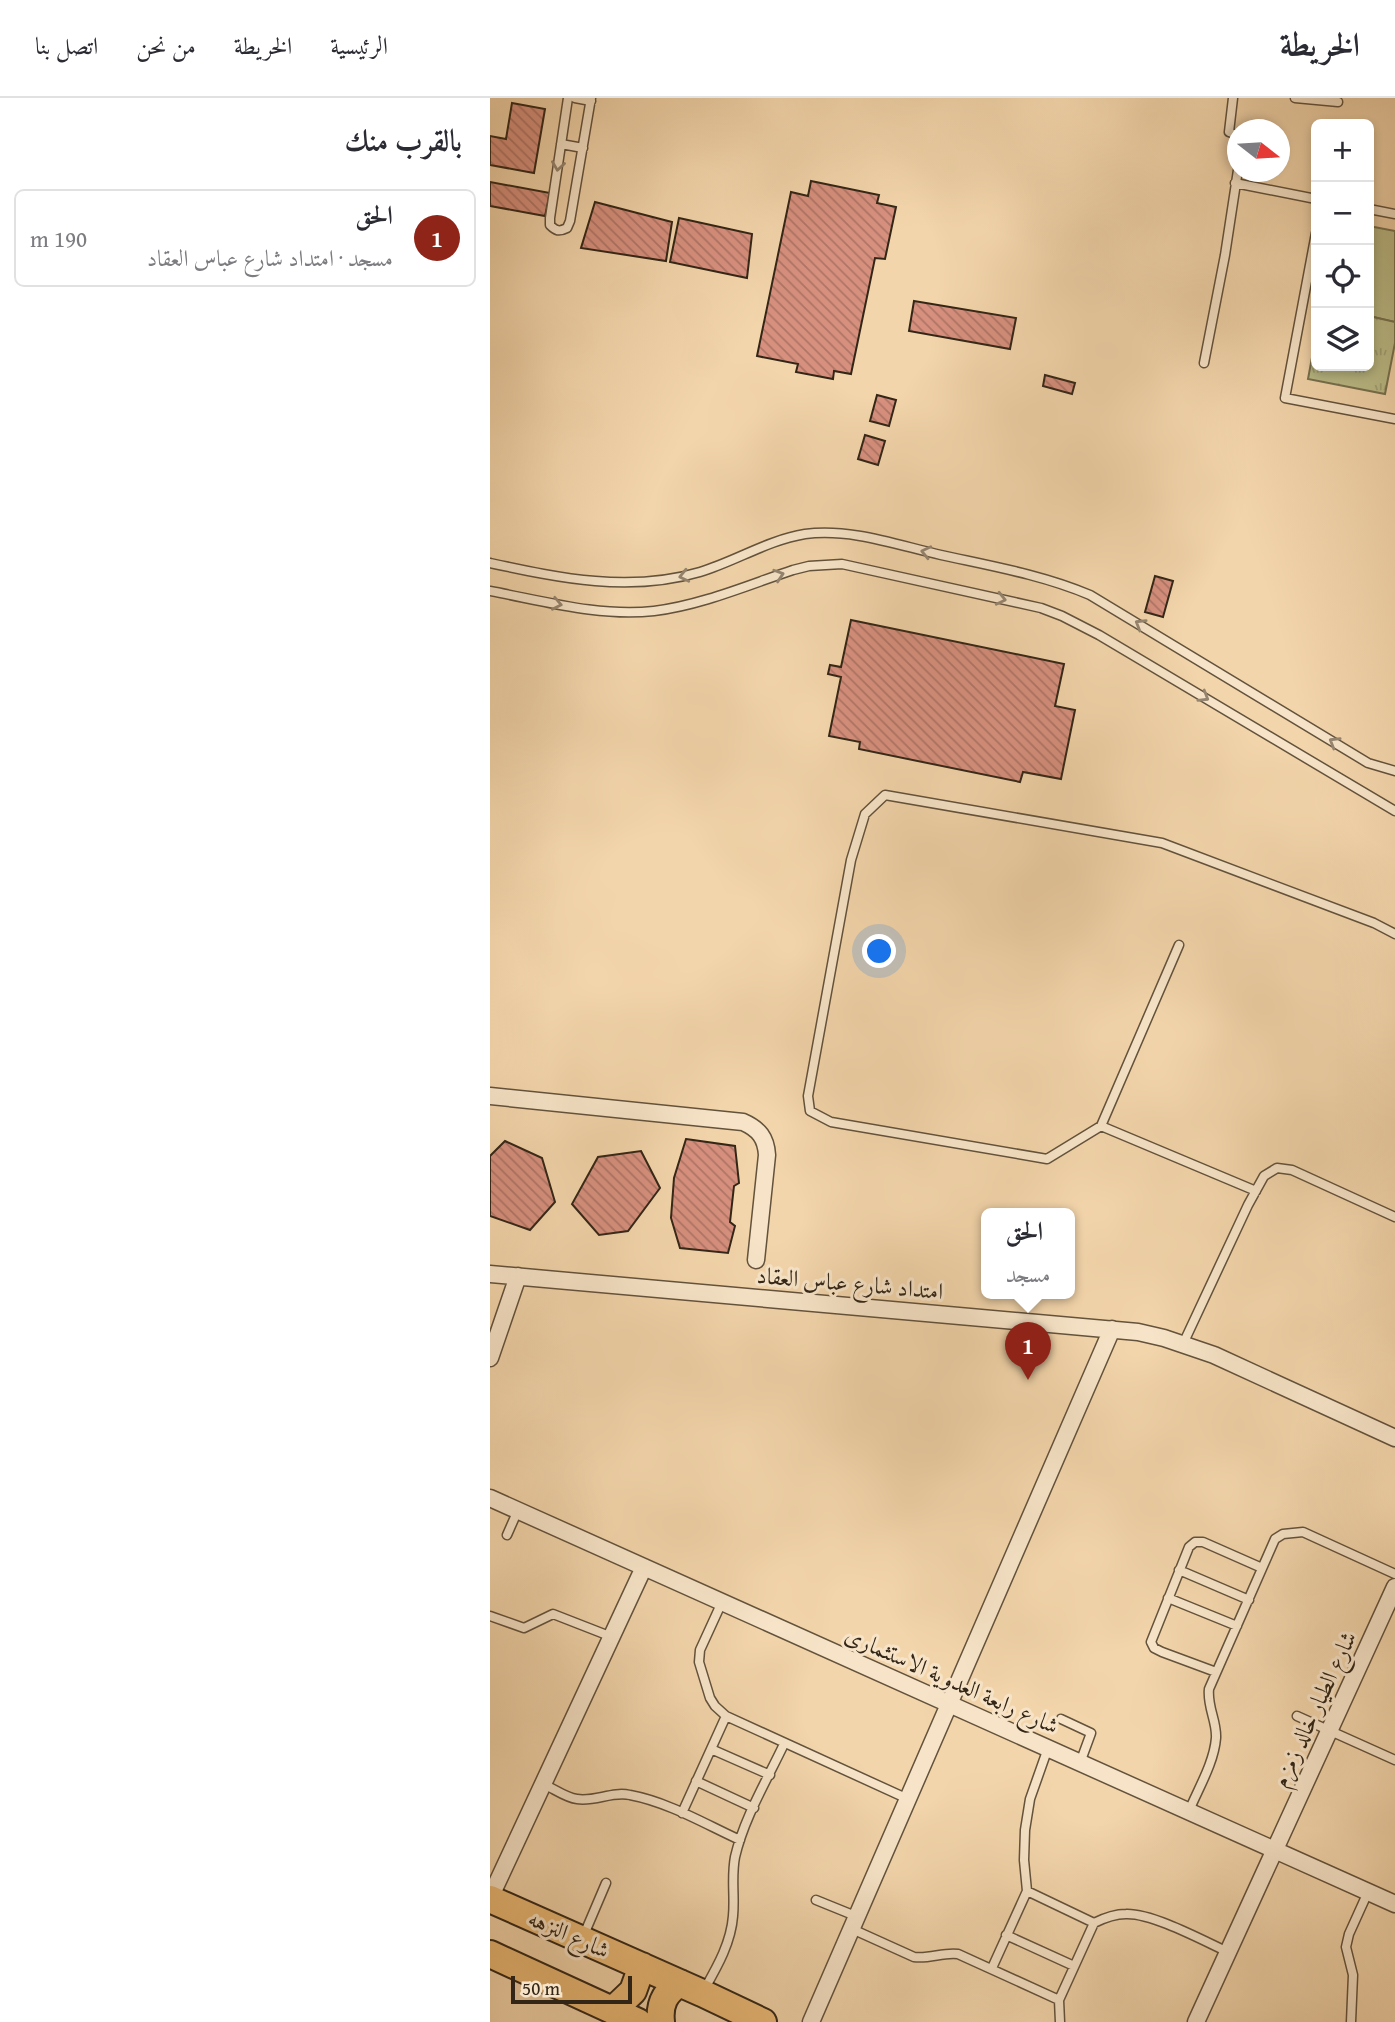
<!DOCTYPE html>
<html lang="ar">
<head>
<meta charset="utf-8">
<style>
  body { margin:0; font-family:"Gentium Book Plus",Amiri,serif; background:#f2f2f3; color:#2b2b33; direction:rtl }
  .controls { position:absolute; right:21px; top:21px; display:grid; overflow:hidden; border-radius:10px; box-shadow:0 4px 10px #0003 }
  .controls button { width:63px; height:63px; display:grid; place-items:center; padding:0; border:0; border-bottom:2px solid #e1e1e2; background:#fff; color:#2b2b33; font:35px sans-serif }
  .compass { position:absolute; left:737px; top:21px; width:63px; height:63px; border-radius:50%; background:#fff; box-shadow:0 4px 10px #0003; rotate:107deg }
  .scale { position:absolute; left:21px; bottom:18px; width:121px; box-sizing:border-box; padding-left:7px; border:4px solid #332617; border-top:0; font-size:19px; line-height:24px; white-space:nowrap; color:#332617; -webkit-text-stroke:5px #f7e4c8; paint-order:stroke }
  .you { position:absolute; left:390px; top:854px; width:24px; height:24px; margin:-18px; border:5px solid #fff; border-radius:50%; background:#1a73e8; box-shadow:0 0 0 10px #1a73e833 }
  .badge { display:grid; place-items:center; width:46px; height:46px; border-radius:50%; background:#8f2418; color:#fff; font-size:23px; font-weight:700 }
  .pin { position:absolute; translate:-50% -58px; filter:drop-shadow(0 2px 4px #0008) }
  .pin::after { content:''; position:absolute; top:37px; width:24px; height:21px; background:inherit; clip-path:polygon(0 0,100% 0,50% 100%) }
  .popup { position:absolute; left:491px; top:1110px; width:94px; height:91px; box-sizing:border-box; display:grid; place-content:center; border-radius:10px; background:#fff; filter:drop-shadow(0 2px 5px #0005); font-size:23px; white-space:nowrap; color:#7c7c81 }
  .popup b { font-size:26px; color:#2b2b33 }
  .popup::after { content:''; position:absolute; left:50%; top:100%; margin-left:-14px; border:14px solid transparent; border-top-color:#fff }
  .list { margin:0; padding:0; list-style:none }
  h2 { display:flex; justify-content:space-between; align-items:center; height:91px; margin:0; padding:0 28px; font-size:30px }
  h2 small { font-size:23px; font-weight:400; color:#7c7c81 }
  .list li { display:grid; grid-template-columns:46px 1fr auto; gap:21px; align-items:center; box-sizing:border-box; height:98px; margin:0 14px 14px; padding:0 14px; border:2px solid #e1e1e2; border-radius:10px }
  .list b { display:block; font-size:26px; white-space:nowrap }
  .list p { margin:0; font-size:23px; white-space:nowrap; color:#7c7c81 }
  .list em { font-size:23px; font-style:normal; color:#7c7c81 }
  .icon { flex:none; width:38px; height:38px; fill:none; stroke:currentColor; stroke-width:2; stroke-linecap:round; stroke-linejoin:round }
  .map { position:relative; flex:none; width:905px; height:1924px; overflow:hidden; direction:ltr }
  header { display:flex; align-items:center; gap:42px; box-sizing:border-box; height:98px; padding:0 35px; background:#fff; border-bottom:2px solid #e1e1e2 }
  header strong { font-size:33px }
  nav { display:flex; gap:38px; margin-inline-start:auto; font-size:24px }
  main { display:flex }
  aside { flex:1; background:#fff }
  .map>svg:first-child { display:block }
  .grass { fill:#bbbd89; stroke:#777250; stroke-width:2 }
  .park { fill:url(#park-tufts); stroke:#777250; stroke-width:2 }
  .building { fill:url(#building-back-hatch); stroke:#332617; stroke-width:2 }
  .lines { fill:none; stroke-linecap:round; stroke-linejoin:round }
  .lane-casing { stroke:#63523c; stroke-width:11 }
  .street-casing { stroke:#63523c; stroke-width:19 }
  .primary-casing { stroke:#332617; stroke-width:30 }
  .lane { stroke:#f7e4c8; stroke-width:8 }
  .street { stroke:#f7e4c8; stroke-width:16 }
  .primary { stroke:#eaba76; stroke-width:26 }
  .oneway { stroke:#958570 }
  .labels { text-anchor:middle; stroke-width:6; stroke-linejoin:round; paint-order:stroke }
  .street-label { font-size:23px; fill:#332617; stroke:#f7e4c8 }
</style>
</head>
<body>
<header>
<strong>الخريطة</strong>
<nav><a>الرئيسية</a><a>الخريطة</a><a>من نحن</a><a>اتصل بنا</a></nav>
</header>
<main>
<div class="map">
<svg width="905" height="1924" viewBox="0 0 905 1924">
  <defs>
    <pattern id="park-tufts" width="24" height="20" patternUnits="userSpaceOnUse" patternTransform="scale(1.75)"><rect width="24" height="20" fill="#bbbd89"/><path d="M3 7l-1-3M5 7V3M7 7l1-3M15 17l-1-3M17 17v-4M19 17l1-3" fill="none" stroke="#a1a276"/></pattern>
    <pattern id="building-back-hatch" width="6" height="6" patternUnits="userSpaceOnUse" patternTransform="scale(1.75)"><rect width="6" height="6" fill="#d7907e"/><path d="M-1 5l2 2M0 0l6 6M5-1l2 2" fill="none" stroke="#af7566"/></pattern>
  </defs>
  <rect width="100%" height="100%" fill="#f3d5ab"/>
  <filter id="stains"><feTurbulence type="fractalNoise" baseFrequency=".00286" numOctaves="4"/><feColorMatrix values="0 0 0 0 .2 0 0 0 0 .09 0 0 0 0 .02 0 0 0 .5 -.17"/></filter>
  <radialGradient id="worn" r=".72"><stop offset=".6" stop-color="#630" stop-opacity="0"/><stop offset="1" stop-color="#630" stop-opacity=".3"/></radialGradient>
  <path class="grass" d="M879 128 905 133V224L879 218Z"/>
  <path class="park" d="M879 218 905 224V245L895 296 818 281 826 238V268H879Z"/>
  <path class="building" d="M22 5 55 11 44 75 0 67V38L16 41Z
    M321 83 389 97 387 105 406 109 395 161 385 160 361 276 344 273 343 281 306 274 308 266 267 258 301 94 318 98Z
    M0 84 60 95 55 118 0 108Z
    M105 104 182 124 176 163 91 150Z
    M189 120 262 136 257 180 180 164Z
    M424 203 526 220 520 251 419 233Z
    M555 277 585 285 582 296 553 288Z
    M387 297 406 302 399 328 380 323Z
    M375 337 395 343 388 367 368 361Z
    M665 478 683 483 673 519 655 514Z
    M361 522 574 566 565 608 585 612 571 681 533 674 530 684 369 651 370 644 339 638 351 579 338 576 340 567 351 569Z
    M196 1041 245 1048 249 1085 244 1088 240 1124 245 1128 238 1155 190 1150 181 1120 184 1080Z
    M15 1043 52 1060 65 1104 40 1132 0 1118V1058Z
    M151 1053 170 1090 138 1133 109 1137 82 1106 108 1059Z"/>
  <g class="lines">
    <g class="lane-casing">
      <path id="lane" d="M78 0 60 120V127C66 133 69 134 77 130L80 123 101 0
        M85 0 101 3
        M743 0 739 34 748 37
        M805 0 848 4
        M71 46 93 50
        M745 85 826 101
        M879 111 905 116
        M826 135 795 300 905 321
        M714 265 735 157 748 72
        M0 465C70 480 139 495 210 474 246 463 278 442 315 436 361 430 407 447 451 457 501 468 553 477 600 497L878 665 905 673
        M0 493C54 503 109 519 164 513 212 507 258 487 303 472L319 468 352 466 551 510 572 518 609 537 905 713
        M689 847 611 1028 557 1061 341 1024 320 1013 318 998 361 762 375 716 395 697 672 745 884 825 905 836
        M611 1028 766 1093
        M693 1246 758 1107 774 1078 787 1070 802 1072 905 1119
        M17 1437 28 1412
        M689 1472 759 1502
        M678 1500 747 1528
        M232 1504 210 1552 209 1564 220 1600 225 1608 236 1618 418 1701
        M0 1518 34 1530 63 1516 122 1539
        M726 1574 672 1554 664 1550 661 1544 699 1449 705 1444H713L772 1470
        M807 1618 905 1662
        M571 1621 601 1635 590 1665
        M221 1651 280 1677
        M206 1683 264 1710
        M53 1686C63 1690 76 1700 87 1701 105 1704 122 1693 140 1697 178 1704 215 1726 250 1742
        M699 1713C708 1691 724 1665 726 1640 727 1623 717 1609 719 1591L785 1441 793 1436 813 1434 905 1476
        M192 1715 236 1618
        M537 1793 604 1825
        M326 1802 368 1819
        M362 1831 424 1859C440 1861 453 1854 468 1856L569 1902
        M516 1837 584 1868
        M93 1839 116 1785
        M502 1870 537 1793 534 1762 535 1732 540 1701 558 1650
        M214 1892C227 1869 241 1845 243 1818 245 1798 241 1780 245 1759 254 1720 277 1682 294 1646
        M570 1924 569 1902 604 1825C614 1820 624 1816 636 1816 662 1815 712 1842 738 1854
        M861 1924 863 1877 856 1849 859 1836 878 1794"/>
    </g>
    <g class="street-casing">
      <path id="street" d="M0 998 253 1024C269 1031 276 1040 277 1057L266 1162
        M0 1176 648 1234 674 1240 724 1257 905 1340
        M0 1260 28 1178
        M0 1400 905 1806
        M0 1800 154 1469
        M321 1924 622 1231
        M706 1924 905 1489"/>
    </g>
    <g class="primary-casing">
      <path id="primary" d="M0 1801 212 1895 273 1924
        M0 1856 148 1924
        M123 1912 143 1893 152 1868
        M171 1924C169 1906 175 1894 190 1885"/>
    </g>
    <use href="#lane" class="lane"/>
    <use href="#street" class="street"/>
    <use href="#primary" class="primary"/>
  </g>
  <defs><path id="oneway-chevron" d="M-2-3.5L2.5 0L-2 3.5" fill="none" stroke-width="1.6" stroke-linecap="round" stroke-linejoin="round" transform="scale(1.75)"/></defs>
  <g class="oneway">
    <use href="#oneway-chevron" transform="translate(68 68) rotate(98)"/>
    <use href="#oneway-chevron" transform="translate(436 454) rotate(-167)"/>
    <use href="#oneway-chevron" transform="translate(289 477) rotate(-18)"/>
    <use href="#oneway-chevron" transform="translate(194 478) rotate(167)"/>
    <use href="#oneway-chevron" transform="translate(511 501) rotate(13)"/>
    <use href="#oneway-chevron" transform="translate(67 506) rotate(11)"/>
    <use href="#oneway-chevron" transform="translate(650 526) rotate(-149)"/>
    <use href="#oneway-chevron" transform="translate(714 599) rotate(31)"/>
    <use href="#oneway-chevron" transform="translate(844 644) rotate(-149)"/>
  </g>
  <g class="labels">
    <g class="street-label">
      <text transform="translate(360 1185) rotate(5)" y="8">امتداد شارع عباس العقاد</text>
      <text transform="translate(462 1582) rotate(24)" y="8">شارع رابعة العدوية الاستثمارى</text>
      <text transform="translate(824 1611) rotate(-65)" y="8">شارع الطيار خالد زمزم</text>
      <text transform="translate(79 1836) rotate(24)" y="8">شارع النزهه</text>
    </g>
  </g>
  <rect width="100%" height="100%" filter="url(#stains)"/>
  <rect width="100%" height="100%" fill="url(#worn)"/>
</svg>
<div class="controls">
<button>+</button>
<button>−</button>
<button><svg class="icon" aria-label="locate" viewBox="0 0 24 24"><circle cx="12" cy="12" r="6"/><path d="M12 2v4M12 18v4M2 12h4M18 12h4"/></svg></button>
<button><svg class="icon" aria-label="layers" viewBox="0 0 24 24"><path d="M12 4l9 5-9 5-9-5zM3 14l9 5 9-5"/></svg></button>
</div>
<svg class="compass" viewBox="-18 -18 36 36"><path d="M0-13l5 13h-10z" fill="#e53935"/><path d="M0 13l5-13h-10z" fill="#7c7c81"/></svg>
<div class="scale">50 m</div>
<div class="you"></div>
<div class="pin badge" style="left:538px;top:1282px">1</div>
<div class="popup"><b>الحق</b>مسجد</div>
</div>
<aside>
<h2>بالقرب منك<small></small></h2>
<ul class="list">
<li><span class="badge">1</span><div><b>الحق</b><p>مسجد · امتداد شارع عباس العقاد</p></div><em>190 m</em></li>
</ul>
</aside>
</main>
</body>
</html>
